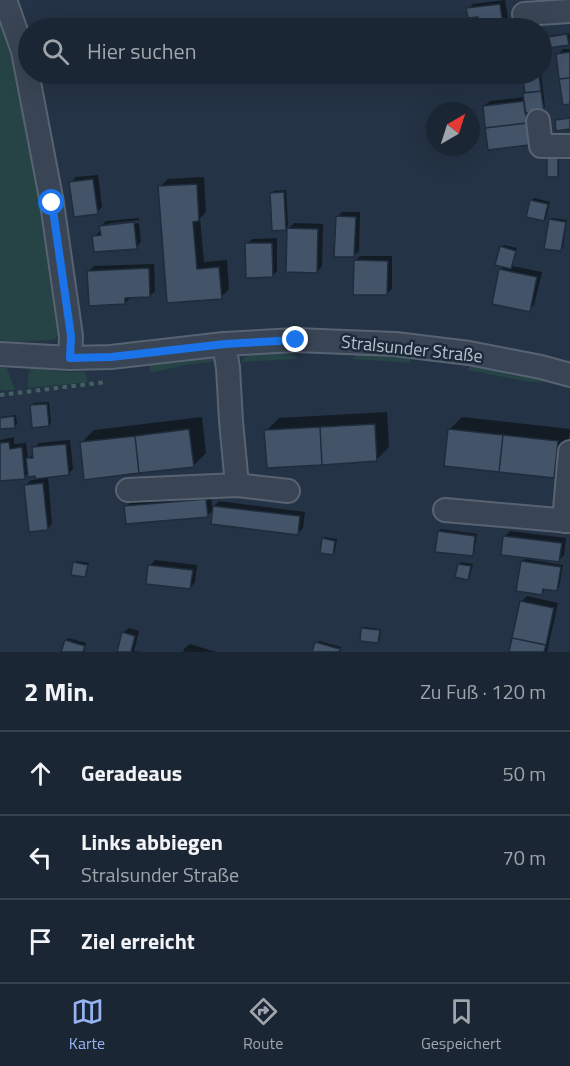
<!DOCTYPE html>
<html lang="de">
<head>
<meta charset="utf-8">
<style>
  body { margin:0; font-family:"Titillium Web",sans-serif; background:#242e3c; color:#f1f3f6 }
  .compass { position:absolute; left:426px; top:102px; width:54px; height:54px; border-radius:50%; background:#1b2634; box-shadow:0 6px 24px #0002; rotate:39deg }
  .stop { position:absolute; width:18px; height:18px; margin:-14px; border:4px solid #1a73e8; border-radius:50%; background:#fff }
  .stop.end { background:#1a73e8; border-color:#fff; box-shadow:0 2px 6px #0008 }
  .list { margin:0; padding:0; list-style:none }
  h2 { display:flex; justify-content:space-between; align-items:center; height:78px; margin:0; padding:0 24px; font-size:26px }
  h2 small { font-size:20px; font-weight:400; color:#a0a5ac }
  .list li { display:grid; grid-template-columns:39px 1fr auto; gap:18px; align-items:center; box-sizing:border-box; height:84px; padding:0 24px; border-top:2px solid #39434f }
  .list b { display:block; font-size:22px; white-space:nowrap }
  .list p { margin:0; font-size:20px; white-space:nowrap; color:#a0a5ac }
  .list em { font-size:20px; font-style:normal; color:#a0a5ac }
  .icon { flex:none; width:33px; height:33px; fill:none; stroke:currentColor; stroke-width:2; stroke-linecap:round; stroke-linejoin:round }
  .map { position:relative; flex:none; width:570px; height:652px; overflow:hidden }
  .search { position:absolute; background:#1b2634; box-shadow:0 6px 24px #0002; left:18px; right:18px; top:18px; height:66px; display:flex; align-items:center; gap:15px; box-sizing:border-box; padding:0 21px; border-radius:33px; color:#a0a5ac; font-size:22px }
  .sheet { height:330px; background:#1b2634 }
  nav { display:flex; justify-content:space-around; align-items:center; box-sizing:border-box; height:84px; border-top:2px solid #39434f; background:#1b2634; font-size:16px; color:#a0a5ac }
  nav a { display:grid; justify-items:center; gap:3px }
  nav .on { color:#95b2f1 }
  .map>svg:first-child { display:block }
  .green { fill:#264346 }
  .shadow { fill:#0007 }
  .building { fill:#435368; stroke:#1f2c3c; stroke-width:1.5 }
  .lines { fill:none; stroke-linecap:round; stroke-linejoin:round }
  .minor-casing { stroke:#576372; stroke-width:26 }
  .path { stroke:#456062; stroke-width:4; stroke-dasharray:4.5 4.5; stroke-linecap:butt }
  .minor { stroke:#394554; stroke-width:22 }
  .route { stroke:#1a73e8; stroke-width:8 }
  .labels { text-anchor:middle; stroke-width:5; stroke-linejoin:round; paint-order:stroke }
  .street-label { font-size:18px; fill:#b6c0ce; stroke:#1d2a3a }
</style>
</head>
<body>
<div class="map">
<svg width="570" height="652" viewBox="0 0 570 652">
  <rect width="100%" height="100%" fill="#243345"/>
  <path class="green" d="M0 0 12 40 64 329 54 340 12 342 0 340Z
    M360 349 409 352 411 363 353 359Z
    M255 350H292L297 359 241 362 244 358Z
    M202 354 207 355 218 361 186 365 150 373 149 364Z
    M474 362 564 382H530L467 370Z
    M0 366H6L15 390H2L0 388Z
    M31 368 66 372H85L88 382 28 388V375Z"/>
  <path class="shadow" d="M505 0 508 18 503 23 468 9 473 4Z
    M569 33 570 41 568 43 542 48V37Z
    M563 49H570V102L558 55Z
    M490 74H521L518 77 491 80Z
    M524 74H541L545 107 543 109 530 111 534 139 529 144 484 106 490 101 526 97Z
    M559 154V173L557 175H549Z
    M98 175 102 207 97 212 71 183 76 177Z
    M204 177 206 212 200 218 204 262 227 260 229 289 221 297 168 301 160 187 168 179Z
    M286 190 288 226 286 228 271 193 274 191Z
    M534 198 550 202 546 218 544 220 532 200Z
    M342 212H360L359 251 353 256 337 217Z
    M139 218V220L105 224V227L139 223 141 242 136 247 94 237 99 232 102 231 101 226 106 221Z
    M553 218 567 220 563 248 560 250 550 220Z
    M294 223 323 224 322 266 317 272 289 228Z
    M277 238V271L272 276 247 244 252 239Z
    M504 245 517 248 512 266 542 272 534 305 529 310 501 270 504 266 501 247Z
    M360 256H392V289L386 294 355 261Z
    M154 264 155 291 150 296 130 298 125 303 89 271 94 266Z
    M49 402 51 422 49 425 32 405 34 403Z
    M387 412 389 447 376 460 266 431 279 418Z
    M16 415 17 424 14 427 0 428V417Z
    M202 417 206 453 193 466 81 443 94 430Z
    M462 417 570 429 566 464 553 477 449 430Z
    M14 437V444L26 443 28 459 33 454 34 448 39 443 70 440 73 469 68 474 48 476 52 524 47 529 25 486 31 480H37V475L29 472 24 477 0 480V440Z
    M211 494 212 508 219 501 305 512 303 528 298 533 214 509 207 516 125 507 131 502Z
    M441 529 477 534 474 553 472 555 439 532Z
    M510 531 566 538 564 555 559 560 505 536Z
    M325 537 337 539 335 551 332 554 323 539Z
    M525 559 563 565 559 587 557 590 544 588V591L542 593 522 561Z
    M155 560 197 565 195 582 190 588 150 566Z
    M77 561 89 563 87 573 85 576 74 563Z
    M461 562 473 564 470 576 468 578 459 564Z
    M527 596 558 603 547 652H511L522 601Z
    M365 627 381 629 380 639 378 642 363 629Z
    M129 628 139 631 134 651 140 652H118L123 633Z
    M68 638 86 643 84 652H63L66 641Z
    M319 641 341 647 340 652H314L316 643Z
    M190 644 216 652H183L184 649Z"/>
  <path class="building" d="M500 4 503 25 479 28 478 17 468 18 466 8Z
    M567 34 569 45 542 49V38Z
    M570 52V78L559 79 556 54Z
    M489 74H518V78L490 82Z
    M522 74H539L541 91 525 93Z
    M570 78V104L563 105 559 79Z
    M541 91 544 111 525 113 523 93Z
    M524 101 527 123 485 128 483 106Z
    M570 118V129L556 131 555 120Z
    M527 123 529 145 488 150 485 128Z
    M547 155H558V177H547Z
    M93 179 98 214 74 217 69 182Z
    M197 184 199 221 193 222 197 269 219 267 222 299 167 303 158 186Z
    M284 192 286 230 272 231 270 193Z
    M530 200 548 204 544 221 526 217Z
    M336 216 356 217 354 257H334Z
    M549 219 566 222 561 251 544 249Z
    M134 222 137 249 94 252 92 236 101 235 99 226Z
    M287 228 318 229 317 273 286 272Z
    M245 243H272L273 277 246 278Z
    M500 246 516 251 511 269 495 265Z
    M354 260 388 261 387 295H353Z
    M149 268 150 297 125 298V304L89 306 87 271Z
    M499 269 537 277 530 312 492 304Z
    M47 404 49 426 32 428 30 405Z
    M14 416 15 428 0 429V418Z
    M375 424 377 461 322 465 320 427Z
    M320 427 322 465 267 468 264 430Z
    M189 429 194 467 139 473 135 436Z
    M448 429 503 435 499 472 444 466Z
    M503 435 558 441 554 478 499 472Z
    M135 436 139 473 84 480 80 442Z
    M9 442 10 449 22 447 25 479 0 481V443Z
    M66 444 69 475 35 479V476L28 477 26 458H33L32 447Z
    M43 483 48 530 29 532 24 485Z
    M206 499 208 517 126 524 124 506Z
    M213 506 300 516 298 535 211 524Z
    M438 531 475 536 473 556 435 552Z
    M503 536 562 543 559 562 501 555Z
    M322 538 335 541 333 555 320 553Z
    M521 561 561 567 557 591 543 589 542 595 516 591Z
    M73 562 88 565 85 577 71 575Z
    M458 564 471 566 468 580 455 577Z
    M148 565 193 570 190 589 146 584Z
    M520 601 554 608 546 645 512 638Z
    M361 628 380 630 378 643 360 641Z
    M122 632 135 636 131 652H117Z
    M512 638 546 645 544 652H509Z
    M65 640 85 646 83 652H61Z
    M315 642 340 649 339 652H312Z"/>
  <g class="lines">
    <g class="minor-casing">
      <path id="minor" d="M5 0 23 51 52 203 71 336 70 358
        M526 28 524 14 570 11
        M538 121 541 146H570
        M224 344 228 368 231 421 237 485
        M0 354 70 358 111 357 224 344 296 340 395 344 469 353 541 367 570 375
        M128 490 237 485 288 491
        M445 510 570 521
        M564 521 570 452"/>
    </g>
    <path class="path" d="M0 395 106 382"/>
    <use href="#minor" class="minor"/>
  </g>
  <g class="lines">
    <path class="route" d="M52 203 71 336 70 358 111 357 225 344 296 340"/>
  </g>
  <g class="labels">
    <g class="street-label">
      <text transform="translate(412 349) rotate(6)" y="6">Stralsunder Straße</text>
    </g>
  </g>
</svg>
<svg class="compass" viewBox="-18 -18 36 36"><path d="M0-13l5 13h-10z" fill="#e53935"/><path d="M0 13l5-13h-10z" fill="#a0a5ac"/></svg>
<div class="stop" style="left:52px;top:203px"></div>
<div class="stop end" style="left:296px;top:340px"></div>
<div class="search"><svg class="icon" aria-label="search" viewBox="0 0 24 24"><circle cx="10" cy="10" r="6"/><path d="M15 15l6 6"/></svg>Hier suchen</div>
</div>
<section class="sheet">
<h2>2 Min.<small>Zu Fuß · 120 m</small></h2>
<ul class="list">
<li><svg class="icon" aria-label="ahead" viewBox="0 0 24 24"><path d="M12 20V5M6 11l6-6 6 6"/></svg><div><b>Geradeaus</b></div><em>50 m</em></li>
<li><svg class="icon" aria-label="left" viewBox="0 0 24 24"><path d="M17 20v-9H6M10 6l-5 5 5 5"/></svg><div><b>Links abbiegen</b><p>Stralsunder Straße</p></div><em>70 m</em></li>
<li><svg class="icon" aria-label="arrive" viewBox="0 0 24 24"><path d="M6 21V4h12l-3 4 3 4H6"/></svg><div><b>Ziel erreicht</b></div></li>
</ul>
</section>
<nav>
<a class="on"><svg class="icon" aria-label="map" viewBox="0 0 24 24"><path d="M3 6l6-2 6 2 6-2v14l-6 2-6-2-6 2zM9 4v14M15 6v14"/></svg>Karte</a>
<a><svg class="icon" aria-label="directions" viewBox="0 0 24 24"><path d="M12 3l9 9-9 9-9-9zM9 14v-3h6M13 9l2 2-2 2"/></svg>Route</a>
<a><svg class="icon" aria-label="saved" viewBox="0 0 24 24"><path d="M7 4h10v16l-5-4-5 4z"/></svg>Gespeichert</a>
</nav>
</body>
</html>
